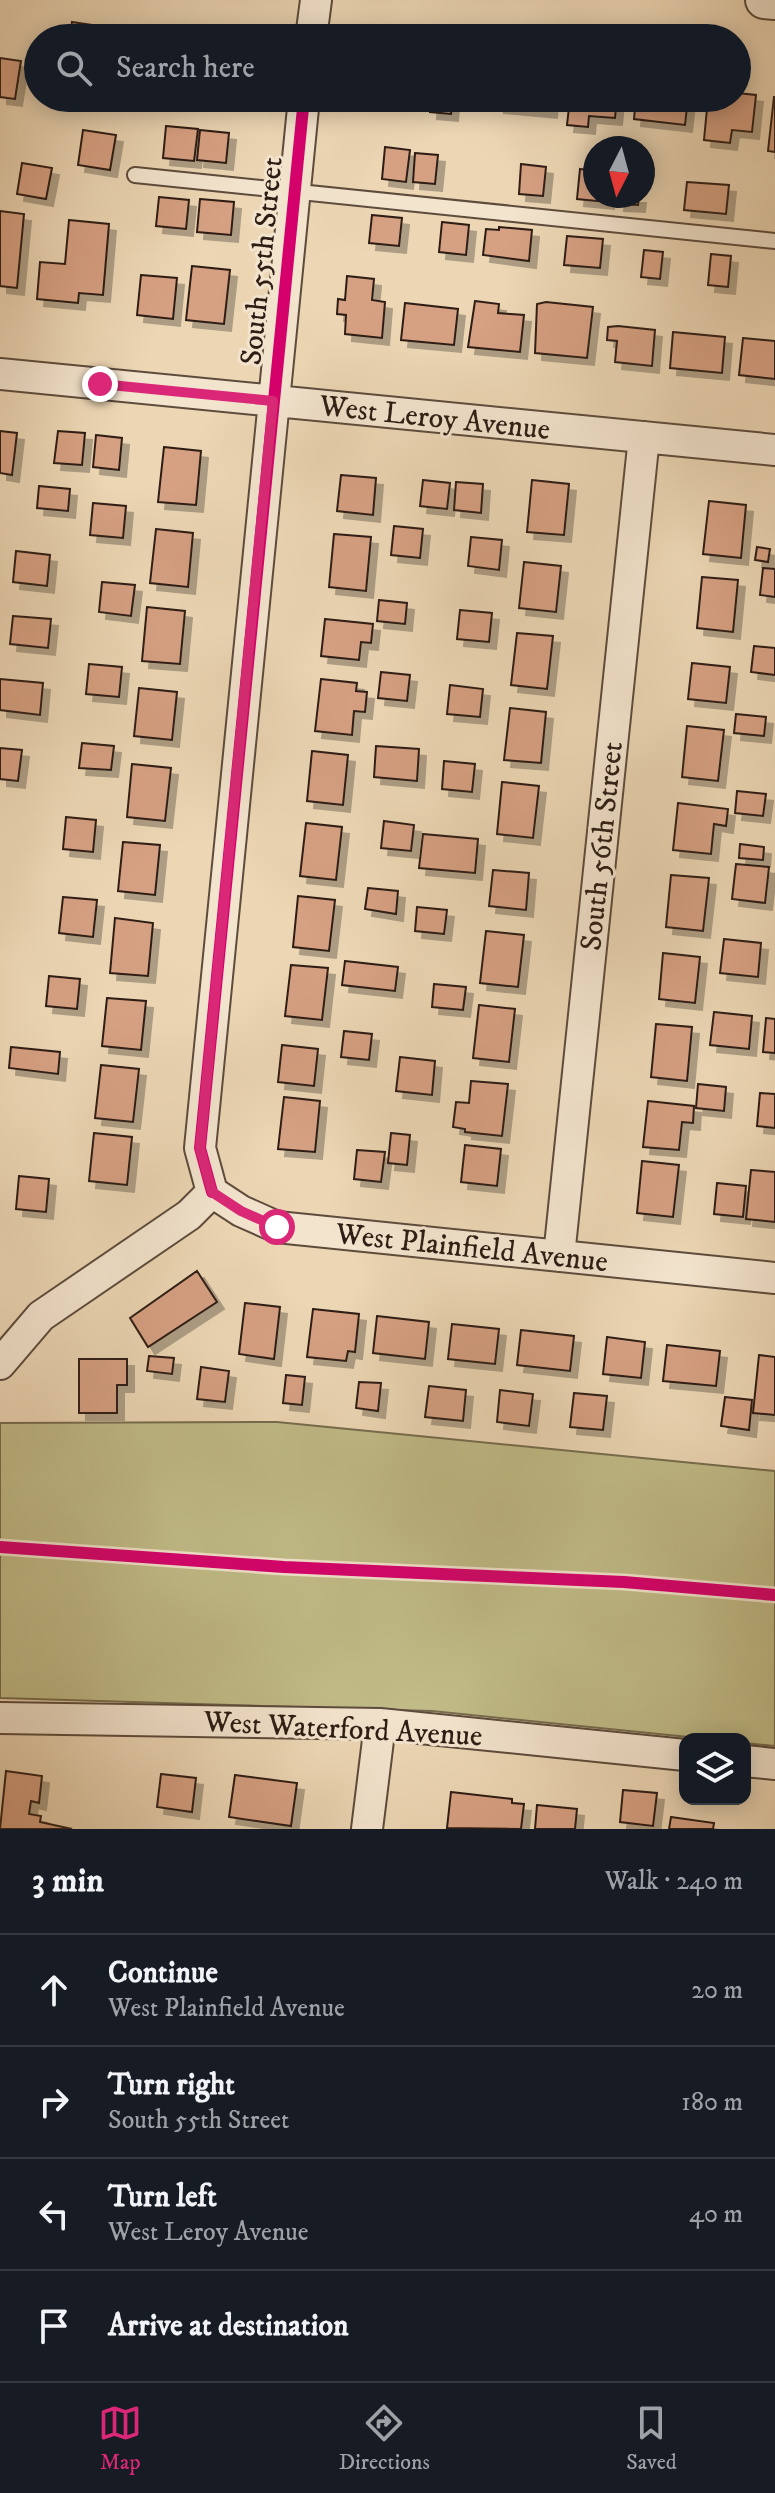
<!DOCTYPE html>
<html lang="en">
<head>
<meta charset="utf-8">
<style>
  body { margin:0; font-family:"IM FELL DW Pica",serif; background:#20242c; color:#f1f3f6 }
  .controls { position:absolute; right:24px; bottom:24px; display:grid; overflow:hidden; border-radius:16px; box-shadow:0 4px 20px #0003 }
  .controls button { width:72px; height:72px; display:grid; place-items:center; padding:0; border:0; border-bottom:2px solid #363941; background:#171b24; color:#f1f3f6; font:40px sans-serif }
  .compass { position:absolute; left:583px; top:136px; width:72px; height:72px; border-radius:50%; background:#171b24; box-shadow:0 4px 20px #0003; rotate:186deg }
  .stop { position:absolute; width:24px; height:24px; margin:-18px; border:6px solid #db2777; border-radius:50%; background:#fff }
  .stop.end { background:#db2777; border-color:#fff; box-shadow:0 2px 8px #0008 }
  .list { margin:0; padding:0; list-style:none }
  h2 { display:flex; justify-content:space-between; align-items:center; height:104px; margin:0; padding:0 32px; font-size:34px }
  h2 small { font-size:26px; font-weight:400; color:#9ea1a6 }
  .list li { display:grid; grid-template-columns:52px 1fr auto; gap:24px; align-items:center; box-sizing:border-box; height:112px; padding:0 32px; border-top:2px solid #363941 }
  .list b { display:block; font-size:30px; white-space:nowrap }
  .list p { margin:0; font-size:26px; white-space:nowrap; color:#9ea1a6 }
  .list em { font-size:26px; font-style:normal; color:#9ea1a6 }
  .icon { flex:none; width:44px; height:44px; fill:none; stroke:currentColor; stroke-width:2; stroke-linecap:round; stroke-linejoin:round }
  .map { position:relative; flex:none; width:775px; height:1829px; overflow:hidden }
  .search { position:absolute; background:#171b24; box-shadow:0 4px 20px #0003; left:24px; right:24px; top:24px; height:88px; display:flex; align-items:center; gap:20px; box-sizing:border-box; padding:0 28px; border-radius:44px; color:#9ea1a6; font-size:30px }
  .sheet { height:552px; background:#171b24 }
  nav { display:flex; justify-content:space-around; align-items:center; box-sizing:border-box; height:112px; border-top:2px solid #363941; background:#171b24; font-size:22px; color:#9ea1a6 }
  nav a { display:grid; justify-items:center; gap:4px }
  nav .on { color:#db2777 }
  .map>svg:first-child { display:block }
  .green { fill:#c0bb87; stroke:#766c4e; stroke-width:2 }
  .building { fill:#d6a082; stroke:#2d1d14; stroke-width:2; filter:url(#shadow) }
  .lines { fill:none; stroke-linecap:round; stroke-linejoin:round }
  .service-casing { stroke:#5d4b3c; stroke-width:18 }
  .minor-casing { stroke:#5d4b3c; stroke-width:34 }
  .tertiary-casing { stroke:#5d4b3c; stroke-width:40 }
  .service { stroke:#f3e4ce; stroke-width:14 }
  .minor { stroke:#f3e4ce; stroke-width:30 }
  .tertiary { stroke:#f3e4ce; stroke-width:36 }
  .cycleway-casing { stroke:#f3e4ce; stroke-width:17 }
  .cycleway { stroke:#d6006c; stroke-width:12 }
  .route { stroke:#db2777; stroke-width:10 }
  .labels { text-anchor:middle; stroke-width:6; stroke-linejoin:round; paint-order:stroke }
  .street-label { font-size:30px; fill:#2d1d14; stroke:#f3e4ce }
</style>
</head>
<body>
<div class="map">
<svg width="775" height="1829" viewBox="0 0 775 1829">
  <defs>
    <filter id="shadow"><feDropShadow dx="7" dy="7" stdDeviation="0" flood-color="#0004"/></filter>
  </defs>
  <rect width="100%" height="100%" fill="#ecd6b4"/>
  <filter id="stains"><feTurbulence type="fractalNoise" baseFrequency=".0025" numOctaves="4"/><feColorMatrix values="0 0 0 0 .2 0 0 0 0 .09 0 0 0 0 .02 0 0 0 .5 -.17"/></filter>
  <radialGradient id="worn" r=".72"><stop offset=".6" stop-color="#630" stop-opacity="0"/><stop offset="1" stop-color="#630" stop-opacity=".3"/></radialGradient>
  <path class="green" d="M277 1422 775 1471V1746L745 1743V1739H708L432 1711 0 1698V1423Z"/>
  <path class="building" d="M72 22 113 28 111 38H70Z
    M0 58 21 61 15 99 0 97Z
    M737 93 756 95 752 132 732 130 730 143 704 140 708 98H737Z
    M774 97H775V152L768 151Z
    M431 98H479L478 103 452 101 451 114 430 112Z
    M498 98H551L550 111 497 106Z
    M570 98H617L615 118 589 116 588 127 567 125Z
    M636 98H688L685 125 634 119Z
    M166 126 198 129 194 161 163 158Z
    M83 130 116 135 110 170 78 165Z
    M200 130 229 133 226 163 197 160Z
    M385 147 410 150 406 182 382 179Z
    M415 153 438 155 435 184 413 182Z
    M22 163 52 168 46 199 17 194Z
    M521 164 546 167 543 196 519 194Z
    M580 169 595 171V196H607V202L577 199Z
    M687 182 729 185 726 214 684 210Z
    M618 196H639L638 205 617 204Z
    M159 197 189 200 186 229 156 226Z
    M200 199 234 202 231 235 197 232Z
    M0 211 24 214 17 288 0 286Z
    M372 215 402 218 399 246 369 243Z
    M69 220 109 224 103 295 79 293 78 303 37 299 40 262 65 264Z
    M442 222 469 225 466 255 439 252Z
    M499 227 532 230 529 261 483 255 486 229 499 230Z
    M567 236 603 239 600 268 564 265Z
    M644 250 663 252 660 279 641 277Z
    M711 254 731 256 728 287 708 285Z
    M192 266 230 270 224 324 186 320Z
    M141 275 177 278 173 319 137 315Z
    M347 276 374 279 372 300 385 302 382 338 345 334 346 315 337 314 338 299 345 300Z
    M475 301 499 304 498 313 524 315 520 352 468 347Z
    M546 302 593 307 587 358 535 353 537 304Z
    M405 303 458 309 454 345 401 340Z
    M618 326 655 330 652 366 615 362 617 341 607 340 608 327Z
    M673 332 725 337 722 373 670 368Z
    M743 338 775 341V379L739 375Z
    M0 431 17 433 12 475 0 473Z
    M58 431 85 433 82 465 54 463Z
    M96 435 122 438 119 470 93 467Z
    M164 447 201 451 196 505 158 502Z
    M341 475 376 478 373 515 337 511Z
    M423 480 450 483 447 509 420 506Z
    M532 480 569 484 564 535 527 532Z
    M456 482 483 484 481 513 454 510Z
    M39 486 70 489 68 511 37 508Z
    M709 501 746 505 741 558 703 554Z
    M93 503 126 506 123 538 90 535Z
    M394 526 423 529 420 558 391 555Z
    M156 529 193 533 188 587 150 583Z
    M334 534 371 537 366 591 329 587Z
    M471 537 502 540 499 570 468 566Z
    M757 547 770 549 768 562 755 560Z
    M16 551 50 555 47 586 13 582Z
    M524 562 561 566 556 612 519 608Z
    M763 568 775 569V597L760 595Z
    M702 577 738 580 733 632 697 628Z
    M102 582 135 585 131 616 99 612Z
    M379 600 407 603 405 624 377 621Z
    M147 607 185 611 180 664 142 661Z
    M460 610 492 613 489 642 457 639Z
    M13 616 51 619 48 648 10 644Z
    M325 619 373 624 371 643 361 642 359 660 321 656Z
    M517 633 553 636 547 689 511 685Z
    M754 646 775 648V675L751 672Z
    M692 663 730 667 726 703 688 699Z
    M89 664 122 667 119 697 86 694Z
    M381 672 410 675 407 701 378 698Z
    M0 679 43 683 40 715 0 710Z
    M321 679 357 683 356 691 367 692 365 712 354 711 352 735 315 731Z
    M450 685 483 689 480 717 447 714Z
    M139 688 177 692 172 740 134 736Z
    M510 708 546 712 541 763 504 760Z
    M736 714 766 717 764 736 734 733Z
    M687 726 724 730 718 781 682 777Z
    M82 743 114 746 111 770 79 768Z
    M376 746 419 749 417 781 374 777Z
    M0 748 22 750 18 781 0 779Z
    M312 751 348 755 343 805 307 801Z
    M444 761 475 764 472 792 442 789Z
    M132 764 171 768 165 821 127 817Z
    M502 782 539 786 533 838 497 834Z
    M737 791 766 794 763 816 735 813Z
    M678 803 728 809 726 826 714 824 711 854 673 850Z
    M66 817 96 820 93 852 63 849Z
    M384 821 414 825 411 851 381 848Z
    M306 823 342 827 336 880 300 876Z
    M423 834 478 839 475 873 419 868Z
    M123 842 160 845 155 895 118 891Z
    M740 844 764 847 763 860 739 858Z
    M736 864 769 867 765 903 732 899Z
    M493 870 529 873 526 910 489 906Z
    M671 875 709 878 703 931 666 927Z
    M368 888 398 891 396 914 365 909Z
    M298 896 335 900 329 951 293 947Z
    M63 897 97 900 93 937 59 933Z
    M417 907 447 910 444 934 415 931Z
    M115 918 153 923 148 976 110 973Z
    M486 931 524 935 518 987 480 983Z
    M724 939 761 943 758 977 720 973Z
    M663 953 700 957 695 1003 659 999Z
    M345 961 398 967 395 991 342 985Z
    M291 965 328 968 322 1020 285 1016Z
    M49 976 80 979 77 1009 46 1006Z
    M434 984 466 987 463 1010 432 1007Z
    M107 998 146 1001 141 1050 102 1046Z
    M479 1005 515 1009 509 1062 473 1058Z
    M714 1012 752 1016 749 1049 710 1045Z
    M766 1018 775 1019V1053L763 1052Z
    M656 1024 692 1027 687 1081 651 1077Z
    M344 1031 372 1034 369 1060 341 1057Z
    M282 1045 318 1049 314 1086 278 1082Z
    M11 1047 60 1052 58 1074 9 1068Z
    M400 1057 435 1061 432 1095 396 1091Z
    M101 1065 139 1069 133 1122 95 1118Z
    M471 1081 508 1084 502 1136 465 1132V1129L453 1127 456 1102 469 1103Z
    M698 1084 726 1087 724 1111 696 1108Z
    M760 1093 775 1094V1128L757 1126Z
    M284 1097 320 1101 315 1152 278 1149Z
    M648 1101 694 1106 693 1123 682 1122 679 1150 643 1147Z
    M94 1133 132 1137 127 1185 89 1181Z
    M391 1133 410 1135 407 1165 388 1163Z
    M465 1145 501 1149 497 1186 461 1182Z
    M357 1150 385 1152 381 1182 354 1179Z
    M642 1161 679 1165 673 1217 637 1213Z
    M751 1170 775 1172V1222L746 1219Z
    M19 1176 49 1179 46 1212 16 1209Z
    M717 1183 746 1186 743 1217 714 1214Z
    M197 1271 217 1302 148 1347 130 1318Z
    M245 1303 280 1307 274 1359 239 1354Z
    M313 1309 359 1314 355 1352 348 1351 346 1361 307 1357Z
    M377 1316 429 1322 425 1359 373 1353Z
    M452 1324 499 1329 495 1364 448 1359Z
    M521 1330 574 1336 570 1371 517 1365Z
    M607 1337 645 1342 641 1378 603 1374Z
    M667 1345 720 1351 716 1386 663 1381Z
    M759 1355 775 1357V1415L753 1413Z
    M149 1356 174 1358 172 1374 147 1371Z
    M79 1359H127V1385H117V1413H79Z
    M201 1367 229 1371 225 1402 197 1399Z
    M286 1375 305 1377 302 1405 283 1403Z
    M359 1382 381 1383 378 1411 356 1408Z
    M429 1386 466 1390 463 1421 425 1417Z
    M500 1390 533 1394 529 1426 497 1422Z
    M574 1393 607 1396 603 1430 570 1427Z
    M725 1397 752 1400 749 1430 721 1426Z
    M6 1771 42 1776 39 1803 31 1801 29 1814 41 1816 40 1822 72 1829H0Z
    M161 1774 196 1778 192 1812 157 1807Z
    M235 1775 297 1783 291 1826 229 1817Z
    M623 1790 657 1793 653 1826 620 1822Z
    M451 1792 512 1799V1803L524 1804 521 1829 447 1828Z
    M537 1805 577 1809 575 1829H535Z
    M671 1817 714 1823 713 1829H669Z"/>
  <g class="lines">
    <g class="service-casing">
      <path id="service" d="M135 175 775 241"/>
    </g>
    <g class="minor-casing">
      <path id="minor" d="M311 38 316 0
        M0 374 775 450
        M212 1192 200 1148 304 98
        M559 1256 644 437
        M0 1364 41 1316 189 1215 212 1192 241 1211 277 1227 775 1278
        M0 1718 380 1724 685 1755
        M745 1761 775 1764
        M367 1829 380 1724"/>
    </g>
    <g class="tertiary-casing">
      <path id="tertiary" d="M764 0 775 1"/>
    </g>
    <use href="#service" class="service"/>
    <use href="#minor" class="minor"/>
    <use href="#tertiary" class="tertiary"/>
    <g class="cycleway-casing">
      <path id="cycleway" d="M212 1192 200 1148 304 98
        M0 1547 284 1567 624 1582 775 1595"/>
    </g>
    <use href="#cycleway" class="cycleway"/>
  </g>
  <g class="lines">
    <path class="route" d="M100 384 273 401 200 1148 212 1192 241 1211 277 1227"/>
  </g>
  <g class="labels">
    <g class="street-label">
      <text transform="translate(261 261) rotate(-84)" y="10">South 55th Street</text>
      <text transform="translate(435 417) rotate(6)" y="10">West Leroy Avenue</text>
      <text transform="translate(601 846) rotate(-84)" y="10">South 56th Street</text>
      <text transform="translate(472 1247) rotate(6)" y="10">West Plainfield Avenue</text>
      <text transform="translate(343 1728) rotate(3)" y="10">West Waterford Avenue</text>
    </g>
  </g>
  <rect width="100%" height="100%" filter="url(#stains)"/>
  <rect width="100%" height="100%" fill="url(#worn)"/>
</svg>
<div class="controls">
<button><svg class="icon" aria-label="layers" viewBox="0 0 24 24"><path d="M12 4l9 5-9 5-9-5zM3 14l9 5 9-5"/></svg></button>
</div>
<svg class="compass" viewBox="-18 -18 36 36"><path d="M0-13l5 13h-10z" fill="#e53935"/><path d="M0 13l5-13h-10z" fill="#9ea1a6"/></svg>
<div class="stop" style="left:277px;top:1227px"></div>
<div class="stop end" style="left:100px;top:384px"></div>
<div class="search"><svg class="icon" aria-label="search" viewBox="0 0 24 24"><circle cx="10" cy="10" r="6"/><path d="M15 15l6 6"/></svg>Search here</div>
</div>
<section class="sheet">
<h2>3 min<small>Walk · 240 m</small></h2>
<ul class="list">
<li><svg class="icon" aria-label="ahead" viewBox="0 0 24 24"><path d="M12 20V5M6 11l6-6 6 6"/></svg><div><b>Continue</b><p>West Plainfield Avenue</p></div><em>20 m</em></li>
<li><svg class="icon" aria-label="right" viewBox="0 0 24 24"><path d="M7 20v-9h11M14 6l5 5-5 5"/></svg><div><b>Turn right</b><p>South 55th Street</p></div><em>180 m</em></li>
<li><svg class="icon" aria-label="left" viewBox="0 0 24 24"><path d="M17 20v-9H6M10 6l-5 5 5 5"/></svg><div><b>Turn left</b><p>West Leroy Avenue</p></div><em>40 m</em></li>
<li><svg class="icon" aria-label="arrive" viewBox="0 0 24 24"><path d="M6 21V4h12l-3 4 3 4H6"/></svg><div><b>Arrive at destination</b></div></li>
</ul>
</section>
<nav>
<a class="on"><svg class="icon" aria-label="map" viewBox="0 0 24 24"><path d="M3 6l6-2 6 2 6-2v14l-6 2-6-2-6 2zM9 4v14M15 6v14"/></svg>Map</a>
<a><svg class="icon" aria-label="directions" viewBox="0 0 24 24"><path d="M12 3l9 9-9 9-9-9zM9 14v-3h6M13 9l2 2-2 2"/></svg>Directions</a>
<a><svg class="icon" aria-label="saved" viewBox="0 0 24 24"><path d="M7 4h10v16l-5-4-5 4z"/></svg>Saved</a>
</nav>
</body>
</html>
